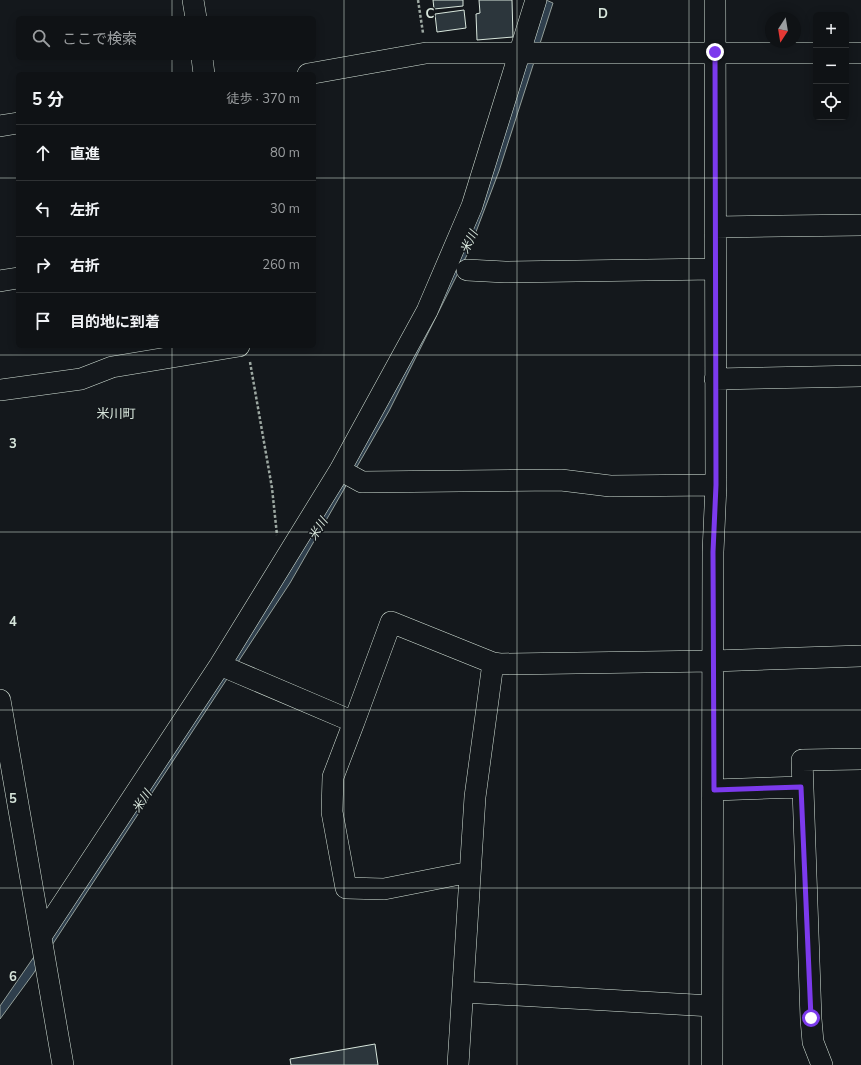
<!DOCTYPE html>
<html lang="ja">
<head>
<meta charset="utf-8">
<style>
  body { margin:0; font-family:"Nunito Sans","Noto Sans JP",sans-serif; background:#181b1e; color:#f1f3f6 }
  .controls { position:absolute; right:12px; top:12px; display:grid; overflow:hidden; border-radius:6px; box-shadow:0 2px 10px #0003 }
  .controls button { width:36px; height:36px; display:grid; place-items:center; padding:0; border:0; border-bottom:1px solid #2f3234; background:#0f1215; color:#f1f3f6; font:20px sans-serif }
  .compass { position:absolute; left:765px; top:12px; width:36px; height:36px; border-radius:50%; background:#0f1215; box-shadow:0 2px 10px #0003; rotate:192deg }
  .stop { position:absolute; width:12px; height:12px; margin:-9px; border:3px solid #7c3aed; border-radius:50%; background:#fff }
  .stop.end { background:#7c3aed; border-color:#fff; box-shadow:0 1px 4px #0008 }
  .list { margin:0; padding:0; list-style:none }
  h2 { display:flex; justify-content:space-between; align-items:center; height:52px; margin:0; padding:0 16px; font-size:17px }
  h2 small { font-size:13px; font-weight:400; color:#9b9ea0 }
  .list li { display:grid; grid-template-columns:26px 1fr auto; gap:12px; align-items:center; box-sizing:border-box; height:56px; padding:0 16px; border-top:1px solid #2f3234 }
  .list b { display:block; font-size:15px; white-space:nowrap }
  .list em { font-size:13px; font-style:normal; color:#9b9ea0 }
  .icon { flex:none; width:22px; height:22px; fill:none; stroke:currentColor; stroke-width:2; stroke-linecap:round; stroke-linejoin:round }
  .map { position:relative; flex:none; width:861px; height:1065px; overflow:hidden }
  .search { position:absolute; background:#0f1215; box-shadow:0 2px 10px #0003; left:16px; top:16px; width:300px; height:44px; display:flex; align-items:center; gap:10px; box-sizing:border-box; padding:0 14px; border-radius:6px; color:#9b9ea0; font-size:15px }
  .panel { position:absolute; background:#0f1215; box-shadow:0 2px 10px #0003; left:16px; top:72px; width:300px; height:276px; border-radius:6px }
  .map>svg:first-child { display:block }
  .water { fill:#2f3f4d; stroke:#939e99 }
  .building { fill:#2c363c; stroke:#d8e6dc }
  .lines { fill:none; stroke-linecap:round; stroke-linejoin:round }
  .minor-casing { stroke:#d8e6dc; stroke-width:22 }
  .path { stroke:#9da8a2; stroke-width:2.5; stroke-dasharray:3 2; stroke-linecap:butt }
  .minor { stroke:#14181c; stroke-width:21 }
  .route { stroke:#7c3aed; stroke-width:5 }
  .grid { fill:none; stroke:#d8e6dc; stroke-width:1; stroke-opacity:0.55 }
  .labels { text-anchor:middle; stroke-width:3; stroke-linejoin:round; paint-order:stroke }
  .water-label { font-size:12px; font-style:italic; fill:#d8e6dc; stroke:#14181c }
  .quarter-label { font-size:13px; fill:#d8e6dc; stroke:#14181c }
  .grid-label { font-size:13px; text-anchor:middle; font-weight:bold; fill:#d8e6dc; stroke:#14181c; stroke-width:3; stroke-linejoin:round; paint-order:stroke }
</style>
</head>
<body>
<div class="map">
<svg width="861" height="1065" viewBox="0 0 861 1065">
  <rect width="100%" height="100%" fill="#14181c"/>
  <path class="water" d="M546 0 553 3 499 171 468 253 389 411 290 583 33 974 0 1019V1006L58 922 394 384Z"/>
  <path class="building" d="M433 0H463V6L434 9Z
    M479 0H512L513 37 477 40 476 14 480 13Z
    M464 10 466 28 437 32 435 14Z
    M375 1044 378 1065H291L290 1059Z"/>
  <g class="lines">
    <g class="minor-casing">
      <path id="minor" d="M193 0 196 18
        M846 53H861
        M202 58 204 74
        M308 74 426 53H816
        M0 126 18 123
        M716 227 861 225
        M467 270 505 272 715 269
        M0 281 18 278
        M715 379 861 376
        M0 390 81 379 112 367 239 346
        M340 470 362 482 561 480 610 486 716 485
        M220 665 354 722 391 622 493 663 500 664 713 661 861 656
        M0 700 63 1065
        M354 722 333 777 332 812 346 888 384 889 470 872
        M714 790 801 787
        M42 935 220 665 340 470 427 311 472 206 536 0
        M463 992 712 1006
        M458 1065 475 797 493 663
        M712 1065 713 552 716 485 715 0
        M822 1065 813 1042 811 1019 802 760 861 759"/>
    </g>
    <path class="path" d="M418 0 423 33
      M250 362 272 488 277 535"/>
    <use href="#minor" class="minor"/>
  </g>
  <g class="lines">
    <path class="route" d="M715 52 716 485 713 552 714 790 801 787 811 1018"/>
  </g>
  <path class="grid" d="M172 0V18M344 0V1065M517 0V1065M689 0V1065M172 58V74M0 178H18M314 178H861M172 346V1065M0 355H861M0 532H861M0 710H861M0 888H861"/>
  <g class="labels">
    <g class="water-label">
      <text transform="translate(469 242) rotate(-65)" y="4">米川</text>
      <text transform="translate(318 529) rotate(-58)" y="4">米川</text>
      <text transform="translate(142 801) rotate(-56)" y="4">米川</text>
    </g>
    <g class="quarter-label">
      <text x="116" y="418">米川町</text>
    </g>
  </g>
  <g class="grid-label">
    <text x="430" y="18">C</text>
    <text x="603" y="18">D</text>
    <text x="13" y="448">3</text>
    <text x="13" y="626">4</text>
    <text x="13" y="803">5</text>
    <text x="13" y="981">6</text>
  </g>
</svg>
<div class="controls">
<button>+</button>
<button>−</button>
<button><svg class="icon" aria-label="locate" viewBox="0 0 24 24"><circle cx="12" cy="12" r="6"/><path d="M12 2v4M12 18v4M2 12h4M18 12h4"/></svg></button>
</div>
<svg class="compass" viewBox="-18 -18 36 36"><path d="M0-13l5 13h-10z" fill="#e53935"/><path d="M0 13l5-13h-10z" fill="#9b9ea0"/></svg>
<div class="stop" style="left:811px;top:1018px"></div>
<div class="stop end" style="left:715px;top:52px"></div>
<div class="search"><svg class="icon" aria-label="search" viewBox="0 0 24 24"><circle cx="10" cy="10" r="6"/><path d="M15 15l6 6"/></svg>ここで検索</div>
<section class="panel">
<h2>5 分<small>徒歩 · 370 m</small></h2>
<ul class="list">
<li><svg class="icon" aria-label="ahead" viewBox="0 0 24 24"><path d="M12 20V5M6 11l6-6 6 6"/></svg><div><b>直進</b></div><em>80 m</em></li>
<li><svg class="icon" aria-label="left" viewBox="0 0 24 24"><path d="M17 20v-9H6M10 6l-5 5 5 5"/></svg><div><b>左折</b></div><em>30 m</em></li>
<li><svg class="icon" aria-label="right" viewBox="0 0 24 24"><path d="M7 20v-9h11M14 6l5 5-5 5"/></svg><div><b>右折</b></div><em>260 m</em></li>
<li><svg class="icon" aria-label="arrive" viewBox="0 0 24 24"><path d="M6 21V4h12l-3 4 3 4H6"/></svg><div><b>目的地に到着</b></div></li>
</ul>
</section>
</div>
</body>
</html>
